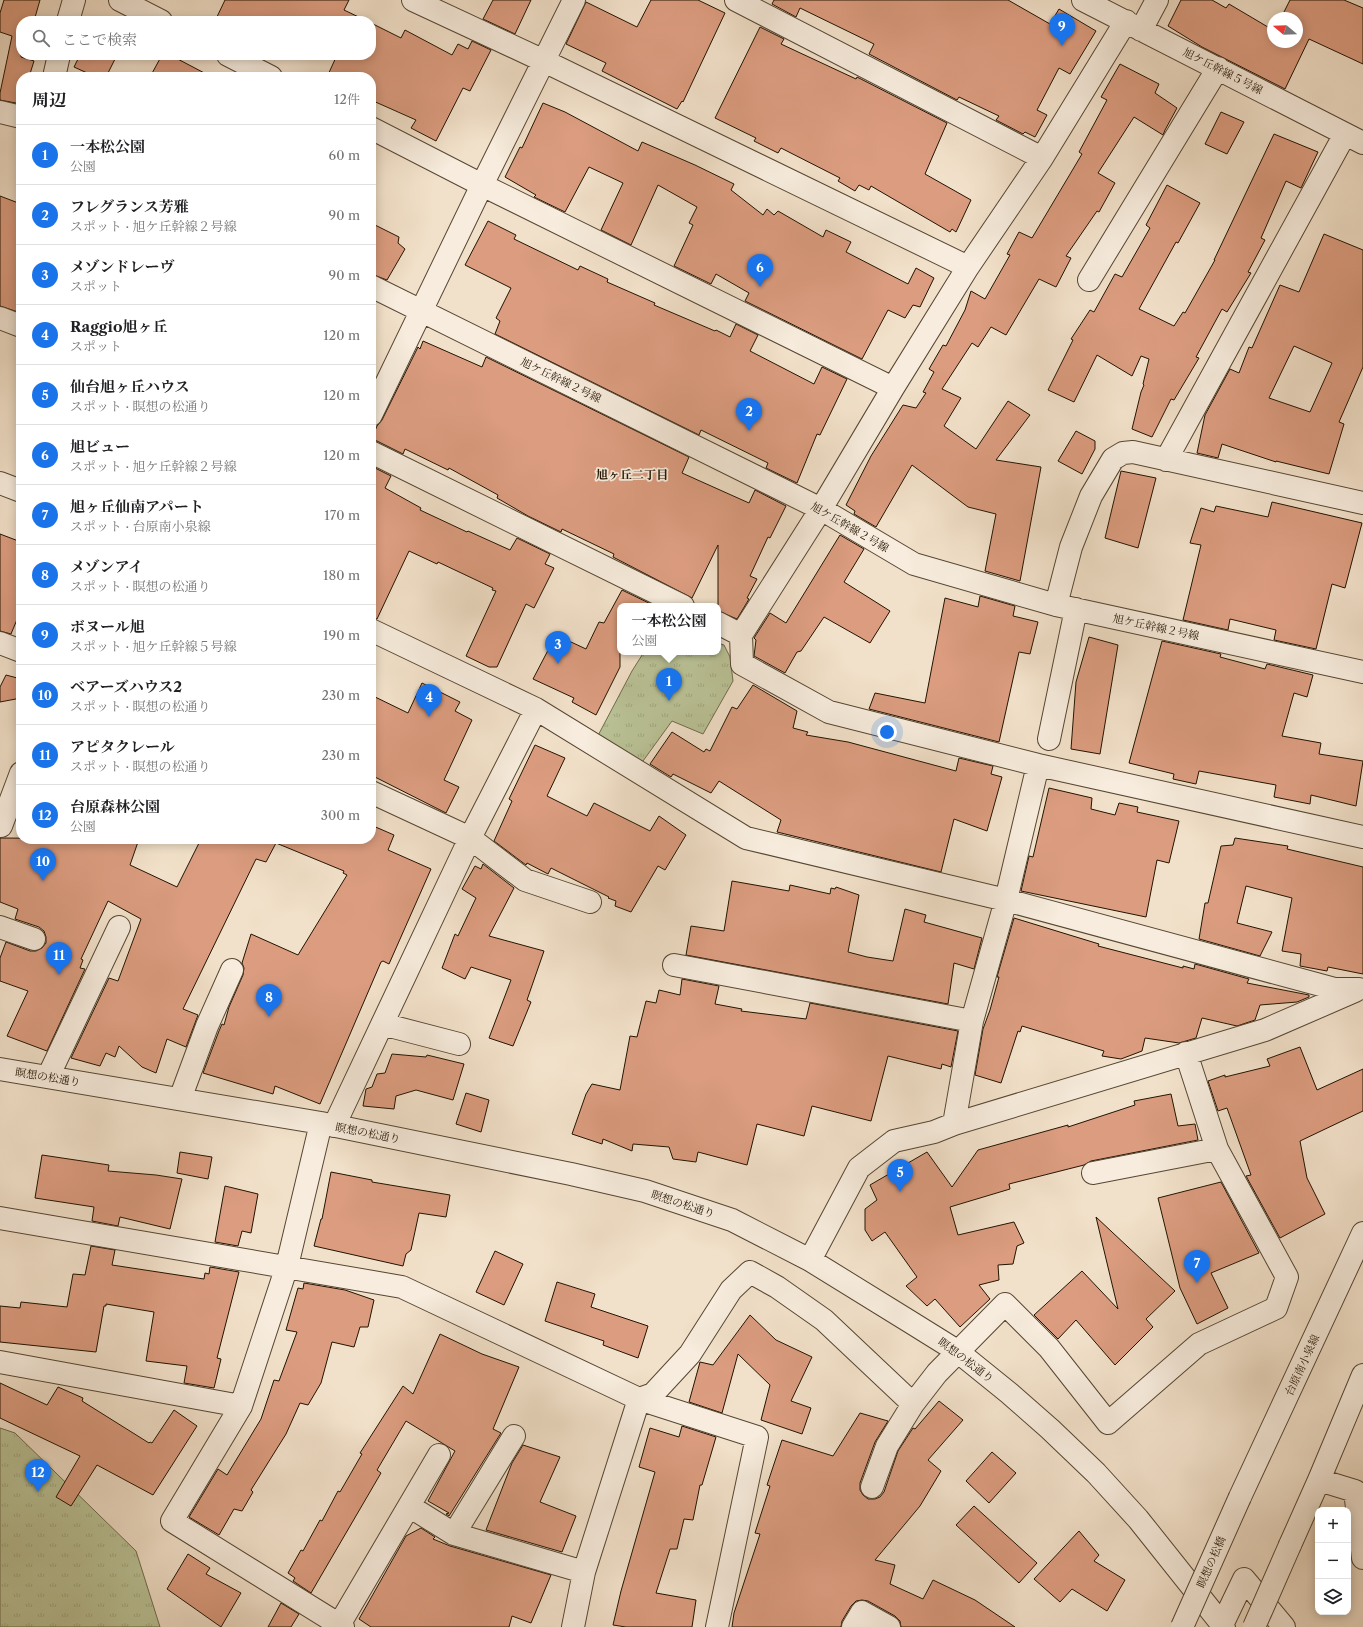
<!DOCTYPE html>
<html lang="ja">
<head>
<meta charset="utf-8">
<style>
  body { margin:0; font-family:"Libre Caslon Text","Noto Serif JP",serif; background:#f2f2f2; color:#202124 }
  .controls { position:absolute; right:12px; bottom:12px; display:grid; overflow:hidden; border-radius:8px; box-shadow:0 2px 10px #0003 }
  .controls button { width:36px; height:36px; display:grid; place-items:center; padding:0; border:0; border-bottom:1px solid #e0e0e0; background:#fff; color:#202124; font:20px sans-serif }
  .compass { position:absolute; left:1267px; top:12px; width:36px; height:36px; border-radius:50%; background:#fff; box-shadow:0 2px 10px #0003; rotate:289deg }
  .you { position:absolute; left:887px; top:732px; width:14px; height:14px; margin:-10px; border:3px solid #fff; border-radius:50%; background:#1a73e8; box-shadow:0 0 0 6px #1a73e833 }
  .badge { display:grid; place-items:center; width:26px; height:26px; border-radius:50%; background:#1a73e8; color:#fff; font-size:13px; font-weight:700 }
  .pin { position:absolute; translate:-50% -33px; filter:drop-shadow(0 1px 2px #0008) }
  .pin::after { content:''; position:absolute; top:21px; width:14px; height:12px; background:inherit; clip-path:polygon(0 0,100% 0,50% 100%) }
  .popup { position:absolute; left:617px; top:603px; width:104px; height:52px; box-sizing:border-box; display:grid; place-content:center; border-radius:8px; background:#fff; filter:drop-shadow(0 1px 3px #0005); font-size:13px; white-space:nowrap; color:#757577 }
  .popup b { font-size:15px; color:#202124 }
  .popup::after { content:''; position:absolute; left:50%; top:100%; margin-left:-8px; border:8px solid transparent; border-top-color:#fff }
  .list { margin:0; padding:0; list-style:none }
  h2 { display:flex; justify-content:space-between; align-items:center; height:52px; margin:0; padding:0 16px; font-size:17px }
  h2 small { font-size:13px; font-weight:400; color:#757577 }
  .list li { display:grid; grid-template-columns:26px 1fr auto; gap:12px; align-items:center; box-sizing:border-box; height:60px; padding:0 16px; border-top:1px solid #e0e0e0 }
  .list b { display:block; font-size:15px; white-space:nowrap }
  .list p { margin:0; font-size:13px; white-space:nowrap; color:#757577 }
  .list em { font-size:13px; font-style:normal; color:#757577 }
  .icon { flex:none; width:22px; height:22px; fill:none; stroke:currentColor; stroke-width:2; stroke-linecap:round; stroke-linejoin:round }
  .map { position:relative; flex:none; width:1363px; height:1627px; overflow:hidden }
  .search { position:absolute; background:#fff; box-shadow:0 2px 10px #0003; left:16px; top:16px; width:360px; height:44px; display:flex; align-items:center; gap:10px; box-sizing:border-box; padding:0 14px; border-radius:16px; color:#757577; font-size:15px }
  .panel { position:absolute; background:#fff; box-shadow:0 2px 10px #0003; left:16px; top:72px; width:360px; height:772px; border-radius:16px }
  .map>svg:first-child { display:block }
  .park { fill:url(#park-tufts); stroke:#6e6b4c }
  .building { fill:#db9c7f; stroke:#221301; fill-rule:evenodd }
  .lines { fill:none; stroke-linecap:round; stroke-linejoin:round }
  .minor-casing { stroke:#564633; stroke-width:24 }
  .minor { stroke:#f7ecdd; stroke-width:22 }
  .minor-bridge-casing { stroke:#564633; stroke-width:24; stroke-linecap:butt }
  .minor-bridge { stroke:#f7ecdd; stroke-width:22 }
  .labels { text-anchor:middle; stroke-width:3.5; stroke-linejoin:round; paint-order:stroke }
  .street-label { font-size:11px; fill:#221301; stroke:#f7ecdd }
  .neighbourhood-label { font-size:12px; font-weight:bold; fill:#221301; stroke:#f7ecdd }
</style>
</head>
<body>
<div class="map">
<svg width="1363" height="1627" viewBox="0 0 1363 1627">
  <defs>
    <pattern id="park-tufts" width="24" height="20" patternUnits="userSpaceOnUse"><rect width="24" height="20" fill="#bac397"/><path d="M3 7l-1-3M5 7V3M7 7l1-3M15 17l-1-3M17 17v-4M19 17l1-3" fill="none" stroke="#a0a780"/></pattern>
  </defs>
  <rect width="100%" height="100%" fill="#f2e1ca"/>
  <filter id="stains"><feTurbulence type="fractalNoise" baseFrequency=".005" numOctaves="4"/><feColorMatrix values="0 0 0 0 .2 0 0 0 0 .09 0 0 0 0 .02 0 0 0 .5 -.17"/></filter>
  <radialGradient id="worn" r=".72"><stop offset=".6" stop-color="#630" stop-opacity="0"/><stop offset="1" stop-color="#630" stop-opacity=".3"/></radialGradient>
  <path class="park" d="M718 643 724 645 730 657 733 681 703 734 672 721 635 772 593 745 632 671 644 652H718Z
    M0 1428 15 1433 136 1551 160 1627H0Z"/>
  <path class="building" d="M4 0H40L34 21H21V57L34 61 29 77H21V104L0 100V93L12 36 0 32V13Z
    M225 0H349L344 10 367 21H215Z
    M493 0H531L515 34 483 19Z
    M651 0H698L725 13 683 102 682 101 677 109 602 71 606 63 566 44 586 2 637 27Z
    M774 0H1008L1050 24 1059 9 1096 31 1070 74 1059 68 1037 110 1047 115 1035 137 1025 132 1023 134 996 120 999 116 959 97 957 100 869 54 874 44 800 8 796 17 772 4Z
    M1181 0H1212L1226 8 1229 4 1273 30V42H1297V18H1281L1290 0H1344L1363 8V64L1309 39 1285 89 1202 47 1168 26Z
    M371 23 401 38 405 30 452 55 458 44 468 49 472 41 491 50 470 91 463 88 436 141 411 128 416 120 371 100V77H327L337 55H371Z
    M760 27 784 39 781 44 856 79 857 77 947 123 925 174 971 200 956 232 952 229 950 232 871 186 869 190 859 185 855 191 838 181 840 178 781 148 778 153 754 141 756 138 715 118Z
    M80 55H117L106 77H96L74 67Z
    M162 55H170L212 77H150Z
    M1120 64 1159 84 1155 93 1177 108 1165 130 1163 135 1134 117 1098 173 1115 183 1099 212 1097 211 1066 256 1071 258 1056 287 1039 279 1006 335 991 327 978 347 972 343 942 389 961 398 944 426 976 449 1008 401 1030 415 996 460 1041 467 1020 581 985 571 996 514 968 507 912 465 876 527 854 514 855 511 846 505 871 456 903 405 916 408 926 393 923 392 934 372 929 369 943 345 946 346 965 310 971 291 985 299 1010 255 1007 254 1019 232 1032 238 1082 154 1079 152 1107 100 1101 97Z
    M543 103 565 112 638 151 642 142 695 165 734 184 731 190 763 215 767 209 774 215 778 211 823 237 826 230 851 242 846 252 908 284 916 268 934 278 920 307 913 305 905 318 888 310 862 359 745 301 749 293 716 274 711 284 674 266 693 225 689 223 697 207 658 185 631 245 601 230 623 183 589 167 565 212 534 197 536 195 505 177 520 147 522 148Z
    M1221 112 1244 122 1227 154 1205 144Z
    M1274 134 1318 152 1301 188 1286 181 1261 238 1265 240 1248 272 1251 273 1227 312 1222 309 1196 357 1199 358 1174 400 1171 399 1152 437 1132 429 1141 392 1144 385 1143 384 1149 359 1141 356 1132 376 1097 355 1074 402 1048 390 1073 340 1071 339 1090 310 1094 312 1115 274 1122 277 1150 228 1146 225 1167 185 1200 203 1178 243 1176 242 1139 309 1174 326 1183 312 1185 313 1215 260H1214Z
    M0 196 21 204V313L0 306Z
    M488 221 516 235 514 239 578 270 580 266 608 279 607 282 655 303 654 305 715 331 716 330 730 337 736 324 758 335 750 351 814 384 822 367 847 379 820 435 817 434 797 483 766 468 768 463 701 430 699 435 495 334 500 321 496 318 511 288 465 265Z
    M371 223 399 237 398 243 405 249 387 280 371 274Z
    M1324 234 1363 250V367L1339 422 1344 424 1329 474 1276 461V462L1222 444 1218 458 1197 453 1205 415 1230 369 1239 373 1249 347 1252 348 1280 285 1299 292ZM1294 346 1332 363 1310 412 1269 398Z
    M423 341 482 367 486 357 689 457 682 473 749 503 755 490 786 506 770 538 768 537 750 576 757 579 747 598 749 599 737 619 718 611V545L692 598 613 557 614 554 562 529 561 532 528 516 497 498 498 495 449 468 448 470 405 449 403 454 377 441 371 440 377 426 382 420 418 347 420 349Z
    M1076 431 1095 441V449L1082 474 1058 461Z
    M371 466 391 476 385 488 421 508 420 510 467 532 468 531 510 550 517 538 550 554 545 564 554 568 534 608 526 604 497 667H489L466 656 496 591 492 590 493 588 438 562 437 564 409 551 377 619 371 618Z
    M1121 471 1156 478 1138 548 1105 538Z
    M1272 502 1362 523 1345 588 1332 584 1316 649 1274 640 1276 630 1230 619 1228 630 1183 620 1201 545 1190 543 1201 508 1214 512 1216 506 1268 517Z
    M0 534 21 542V610L11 634 0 631Z
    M840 535 864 549 844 582 890 611 870 643 824 617 801 651 797 652 785 673 754 656 756 640 754 638 770 613 786 623Z
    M622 590 655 606H620V667L596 715 572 702 574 698 533 679 556 635 586 649 599 622 604 623Z
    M980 596 1015 606 1013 616 1038 622 1030 654 1019 652 999 742 869 709 875 693 925 703 945 598 978 607Z
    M1089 637 1118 645 1100 754 1071 749 1076 682Z
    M1162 641 1221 654 1220 657 1265 669 1267 664 1313 675 1307 697 1294 693 1282 736 1321 743 1319 754 1363 761 1356 806 1311 795 1310 804 1274 797 1276 785 1199 771 1196 784 1173 779 1174 774 1129 763Z
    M6 675 21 679V698L0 702V687Z
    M422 683 460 702 455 711 472 720 444 780 459 787 446 813 371 775V695L408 713Z
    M753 685 797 711 793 728 808 732 806 735 848 742 956 771 959 758 993 766 991 774 1002 777 987 831 954 819 941 872 777 832 781 820 719 781 711 793 673 774 671 777 650 764 672 732 704 752 706 749 710 751 732 707 737 709Z
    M535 745 565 758 547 796 587 816 594 803 650 831 659 816 686 835 665 870 658 866 631 912 615 906 616 901 608 898 609 897 551 868 548 874 527 863 526 865 494 841 512 801 509 799Z
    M1049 788 1092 798 1091 809 1115 815 1119 803 1138 807 1137 812 1179 821 1169 863 1157 860 1146 917 1021 891 1029 856 1033 857Z
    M371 825 394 835 388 850 431 869 389 964 383 961 381 962 320 1104 275 1086 273 1094 203 1073 219 1031 222 1024 224 1025 229 1007 243 975 244 968 242 963 251 934 298 955 347 875 343 873 344 871 276 843 266 862 256 859 183 1009 198 1015 186 1047 167 1039 156 1073 142 1067 119 1046 115 1057 106 1053 100 1066 71 1058 109 978 118 981 141 919 108 901 81 959 83 960 80 968 85 969 47 1051 7 1036 28 991 0 981V958L6 942 30 951H36L42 948 46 943V937L44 931 39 927 15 919 18 909 0 902V838L139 839 130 865 177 887 201 839H371Z
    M1235 838 1288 846 1287 849 1363 867V974L1328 967 1327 971 1300 966 1301 954 1282 951 1292 898 1246 886 1237 923 1272 932 1260 956 1199 939 1205 903H1208L1221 846 1233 845Z
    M483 864 514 888 489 936 544 951 527 1000 531 1002 513 1046 489 1038 511 980 471 967 465 979 442 968 455 934 458 936 476 898 462 889 475 866 481 869Z
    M732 881 789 891 790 885 830 894 831 888 835 889 836 887 859 895 848 952 867 957 893 961 905 909 926 915 924 922 982 938 974 969 954 963 948 1004 686 955 691 926 724 931Z
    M1014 918 1099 944 1098 946 1183 968V966L1194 969 1195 964 1249 979 1247 983 1309 995V997L1297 1002 1260 1005 1255 1020 1237 1026 1202 1018 1196 1038 1179 1043 1145 1038 1142 1051 1121 1059 1102 1056 1104 1051 1022 1026 1020 1032 1018 1031 1001 1083 975 1075 983 1029 990 1010 999 977H997Z
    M682 979 719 986 715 1004 742 1009 741 1011 806 1019 810 1003 958 1031 951 1067 942 1064 941 1069 888 1056 871 1121 812 1106 804 1136 757 1124 747 1165 698 1152 696 1162 673 1159 669 1147 633 1144 632 1151 603 1139 602 1144 572 1134 586 1094 592 1084 620 1090 630 1036 637 1037 646 1001 656 1003 659 990 680 995Z
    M1300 1047 1317 1090 1363 1069V1111L1300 1141 1307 1178 1325 1214 1280 1238 1246 1176 1251 1175 1227 1108 1218 1111 1208 1081 1225 1075V1077L1270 1066 1267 1059Z
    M392 1054 426 1057 427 1055 464 1064 453 1100 416 1090 396 1096 394 1109 363 1106 366 1089 372 1087 377 1074 385 1073Z
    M466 1093 489 1100 481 1132 456 1124Z
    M1171 1094 1178 1126 1195 1124 1198 1140 1091 1161 1084 1165 1009 1184 1010 1189 950 1207 958 1235 1014 1222 1024 1243 1017 1246 1013 1264 998 1265 999 1280 979 1285 990 1299 960 1327 935 1299 927 1306 906 1286 917 1277 885 1232 872 1241 865 1230V1209L877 1200 870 1185 927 1152 952 1187 978 1150 1068 1125V1127L1135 1105 1134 1101Z
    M180 1152 212 1157 208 1179 177 1173Z
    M42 1155 109 1165 108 1171 156 1175 182 1179 170 1229 120 1217 118 1226 92 1221 94 1207 35 1198Z
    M331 1172 372 1180V1182L450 1195 446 1217 419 1213 411 1250 406 1254 403 1266 314 1246 321 1219H322Z
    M1221 1182 1259 1253 1211 1273 1228 1308 1197 1324 1180 1288 1158 1198Z
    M225 1186 258 1194 251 1233 242 1231 238 1246 215 1242Z
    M1096 1217 1175 1291 1146 1319 1153 1327 1115 1365 1076 1320 1058 1339 1034 1315 1082 1271 1118 1309Z
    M91 1246 115 1250 112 1265 204 1279 205 1273 209 1274 210 1267 239 1272 217 1358 221 1359 214 1388 184 1383 187 1366 146 1361 154 1312 106 1304V1306H104L96 1352 0 1342V1306L20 1308 21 1302 67 1307 73 1274 85 1275Z
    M495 1251 523 1264 504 1305 476 1292Z
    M557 1282 595 1294 591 1307 648 1326 638 1358 603 1345 604 1341 545 1321Z
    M304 1283 345 1290 374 1300 368 1327H360L354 1347 332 1342 321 1383 308 1405 300 1403 286 1434 251 1490 253 1492 242 1511 234 1509 219 1535 189 1517 218 1469 227 1475 261 1419 274 1380 279 1381 297 1332 286 1330 298 1288 303 1289Z
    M750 1315 776 1340 812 1357 791 1401 811 1408 802 1434 761 1420 770 1385 738 1354 722 1413 689 1402 700 1362 713 1365Z
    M440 1334 482 1354 519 1367 493 1429 501 1433 449 1516 446 1514 449 1513 428 1501 455 1451 406 1421 377 1470 381 1473 311 1593 293 1581 295 1578 288 1573 301 1550 303 1551 320 1520 322 1521 338 1491 340 1492 362 1454 360 1453 403 1386 413 1394Z
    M0 1383 47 1405 58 1387 83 1398 82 1401 149 1443 150 1442 152 1443 174 1410 197 1426 153 1495 97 1465 71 1506 56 1497 80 1456 0 1418Z
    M939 1401 963 1420 928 1460 941 1471 920 1506 875 1560 895 1565 890 1584 923 1599 933 1580 975 1600 1015 1627H901L900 1621 895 1616 868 1601 862 1600 856 1601 851 1606 842 1621 841 1627H732L734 1613 760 1534 755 1533 770 1486 767 1485 782 1440 833 1456 860 1413 888 1421 875 1442 860 1483V1490L863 1495 868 1499H875L880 1497 884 1492 898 1451 913 1428 915 1429Z
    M682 1426 716 1437 702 1485H700L693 1520 684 1519 677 1549H670L656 1593 696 1600 692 1627H626L613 1625 621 1591 655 1472 639 1467 650 1428 679 1437Z
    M523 1445 560 1457 540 1502 576 1516 562 1552 486 1530 512 1463Z
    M992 1452 1016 1473 989 1503 966 1481Z
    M974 1506 1037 1563 1019 1583 956 1525Z
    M421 1528 435 1537 433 1539 450 1546 551 1575 531 1623 512 1616 509 1627H371L359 1619 406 1536Z
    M1079 1531 1099 1555 1094 1561 1125 1580 1107 1611 1072 1589 1060 1602 1034 1579Z
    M188 1554 210 1568 206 1574 241 1593 221 1627 167 1589Z
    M281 1603 299 1614 291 1627H268Z"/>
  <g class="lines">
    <g class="minor-casing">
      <path id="minor" d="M120 0 161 21
        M413 0 544 61 968 267
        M736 0 1042 158
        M1083 0 1363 143
        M68 21 74 0
        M1141 30 1157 0
        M228 55 271 77
        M54 77 59 55
        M0 112 21 117
        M371 128 482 185 893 388
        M1089 280 1218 68
        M371 286 821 509 914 564 1056 605 1363 672
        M0 318 21 326
        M371 415 482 185 574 0
        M371 452 683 606
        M1166 460 1345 134
        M0 483 21 491
        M1056 605 1071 547 1091 496 1113 459 1123 453 1133 452 1363 503
        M718 623 741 635 821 509 893 388 968 267 1042 158 1126 21
        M371 630 536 709 746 838 1006 900 1335 989H1359
        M741 635 742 664 829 712 1038 765 1363 837
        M0 643 21 651
        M1049 739 1076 609
        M371 792 470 838 525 880 590 902
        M1 826 21 773
        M0 927 34 939
        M674 965 972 1021
        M382 1024 459 1044
        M0 1069 321 1123 571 1174 645 1191 732 1220 810 1260 912 1323 957 1351 1009 1393 1050 1429 1096 1473 1138 1519 1224 1627
        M48 1077 119 927
        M180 1099 207 1026 232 970
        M321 1123 287 1266 241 1406 172 1521 343 1627
        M954 1124 972 1021 1006 900 1038 765
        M334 1126 470 838 536 709
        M1093 1173 1217 1149
        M0 1218 402 1287 639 1399 653 1394 690 1354 731 1290 750 1272 777 1287 824 1320 913 1404 937 1373 1005 1304 1049 1348 1108 1423 1199 1344 1276 1308 1287 1277 1217 1149 1186 1053
        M810 1260 859 1168 894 1141 934 1132 954 1124 1265 1030 1355 991
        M0 1362 241 1406
        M514 1436 454 1534 584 1572
        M1319 1480 1355 1491 1363 1558
        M872 1487 887 1446 913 1404
        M1240 1497 1363 1233
        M409 1506 454 1534
        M1290 1545 1319 1480 1363 1375
        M339 1625 439 1455
        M573 1627 584 1572 639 1399 757 1437 717 1627
        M853 1627 862 1612 889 1627
        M1221 1627 1244 1579 1284 1627"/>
    </g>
    <use href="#minor" class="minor"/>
    <g class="minor-bridge-casing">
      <path id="minor-bridge" d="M1182 1627 1240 1497
        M1254 1627 1290 1545"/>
    </g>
    <use href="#minor-bridge" class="minor-bridge"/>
  </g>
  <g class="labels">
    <g class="street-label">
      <text transform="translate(1223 71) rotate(27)" y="4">旭ケ丘幹線５号線</text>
      <text transform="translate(561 380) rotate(26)" y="4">旭ケ丘幹線２号線</text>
      <text transform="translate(850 527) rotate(30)" y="4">旭ケ丘幹線２号線</text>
      <text transform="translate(1156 627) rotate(12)" y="4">旭ケ丘幹線２号線</text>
      <text transform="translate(48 1077) rotate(9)" y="4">瞑想の松通り</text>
      <text transform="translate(368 1133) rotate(11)" y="4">瞑想の松通り</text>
      <text transform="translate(683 1204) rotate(18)" y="4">瞑想の松通り</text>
      <text transform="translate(966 1360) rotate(37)" y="4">瞑想の松通り</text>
      <text transform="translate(1302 1365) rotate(-65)" y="4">台原南小泉線</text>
      <text transform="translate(1211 1562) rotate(-66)" y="4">瞑想の松橋</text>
    </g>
    <g class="neighbourhood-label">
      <text x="632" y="479">旭ヶ丘二丁目</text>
    </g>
  </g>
  <rect width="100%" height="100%" filter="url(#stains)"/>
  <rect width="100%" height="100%" fill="url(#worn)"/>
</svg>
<div class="controls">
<button>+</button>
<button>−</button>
<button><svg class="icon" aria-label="layers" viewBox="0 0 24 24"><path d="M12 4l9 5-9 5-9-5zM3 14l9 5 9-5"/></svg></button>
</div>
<svg class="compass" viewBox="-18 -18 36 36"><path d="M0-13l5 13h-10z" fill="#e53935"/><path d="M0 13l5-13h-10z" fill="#757577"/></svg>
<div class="you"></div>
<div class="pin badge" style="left:669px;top:701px">1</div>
<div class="popup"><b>一本松公園</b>公園</div>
<div class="pin badge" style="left:749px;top:431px">2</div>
<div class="pin badge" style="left:558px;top:664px">3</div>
<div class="pin badge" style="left:429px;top:717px">4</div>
<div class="pin badge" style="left:900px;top:1192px">5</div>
<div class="pin badge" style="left:760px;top:287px">6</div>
<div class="pin badge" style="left:1197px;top:1283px">7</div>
<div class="pin badge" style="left:269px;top:1017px">8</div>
<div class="pin badge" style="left:1062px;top:46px">9</div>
<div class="pin badge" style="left:43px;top:881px">10</div>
<div class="pin badge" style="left:59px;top:975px">11</div>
<div class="pin badge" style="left:38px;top:1492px">12</div>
<div class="search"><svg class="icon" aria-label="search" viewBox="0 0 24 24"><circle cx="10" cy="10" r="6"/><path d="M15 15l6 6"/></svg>ここで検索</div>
<section class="panel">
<h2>周辺<small>12件</small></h2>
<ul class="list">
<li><span class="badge">1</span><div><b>一本松公園</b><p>公園</p></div><em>60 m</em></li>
<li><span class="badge">2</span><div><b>フレグランス芳雅</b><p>スポット · 旭ケ丘幹線２号線</p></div><em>90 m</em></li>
<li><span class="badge">3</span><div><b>メゾンドレーヴ</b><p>スポット</p></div><em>90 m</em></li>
<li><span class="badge">4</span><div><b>Raggio旭ヶ丘</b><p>スポット</p></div><em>120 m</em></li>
<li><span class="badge">5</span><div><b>仙台旭ヶ丘ハウス</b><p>スポット · 瞑想の松通り</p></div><em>120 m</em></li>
<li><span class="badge">6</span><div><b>旭ビュー</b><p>スポット · 旭ケ丘幹線２号線</p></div><em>120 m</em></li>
<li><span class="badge">7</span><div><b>旭ヶ丘仙南アパート</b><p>スポット · 台原南小泉線</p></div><em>170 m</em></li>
<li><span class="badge">8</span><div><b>メゾンアイ</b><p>スポット · 瞑想の松通り</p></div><em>180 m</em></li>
<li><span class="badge">9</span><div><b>ボヌール旭</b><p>スポット · 旭ケ丘幹線５号線</p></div><em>190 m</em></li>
<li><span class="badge">10</span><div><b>ベアーズハウス2</b><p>スポット · 瞑想の松通り</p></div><em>230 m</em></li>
<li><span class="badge">11</span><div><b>アピタクレール</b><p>スポット · 瞑想の松通り</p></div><em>230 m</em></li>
<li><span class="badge">12</span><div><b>台原森林公園</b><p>公園</p></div><em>300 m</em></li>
</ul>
</section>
</div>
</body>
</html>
